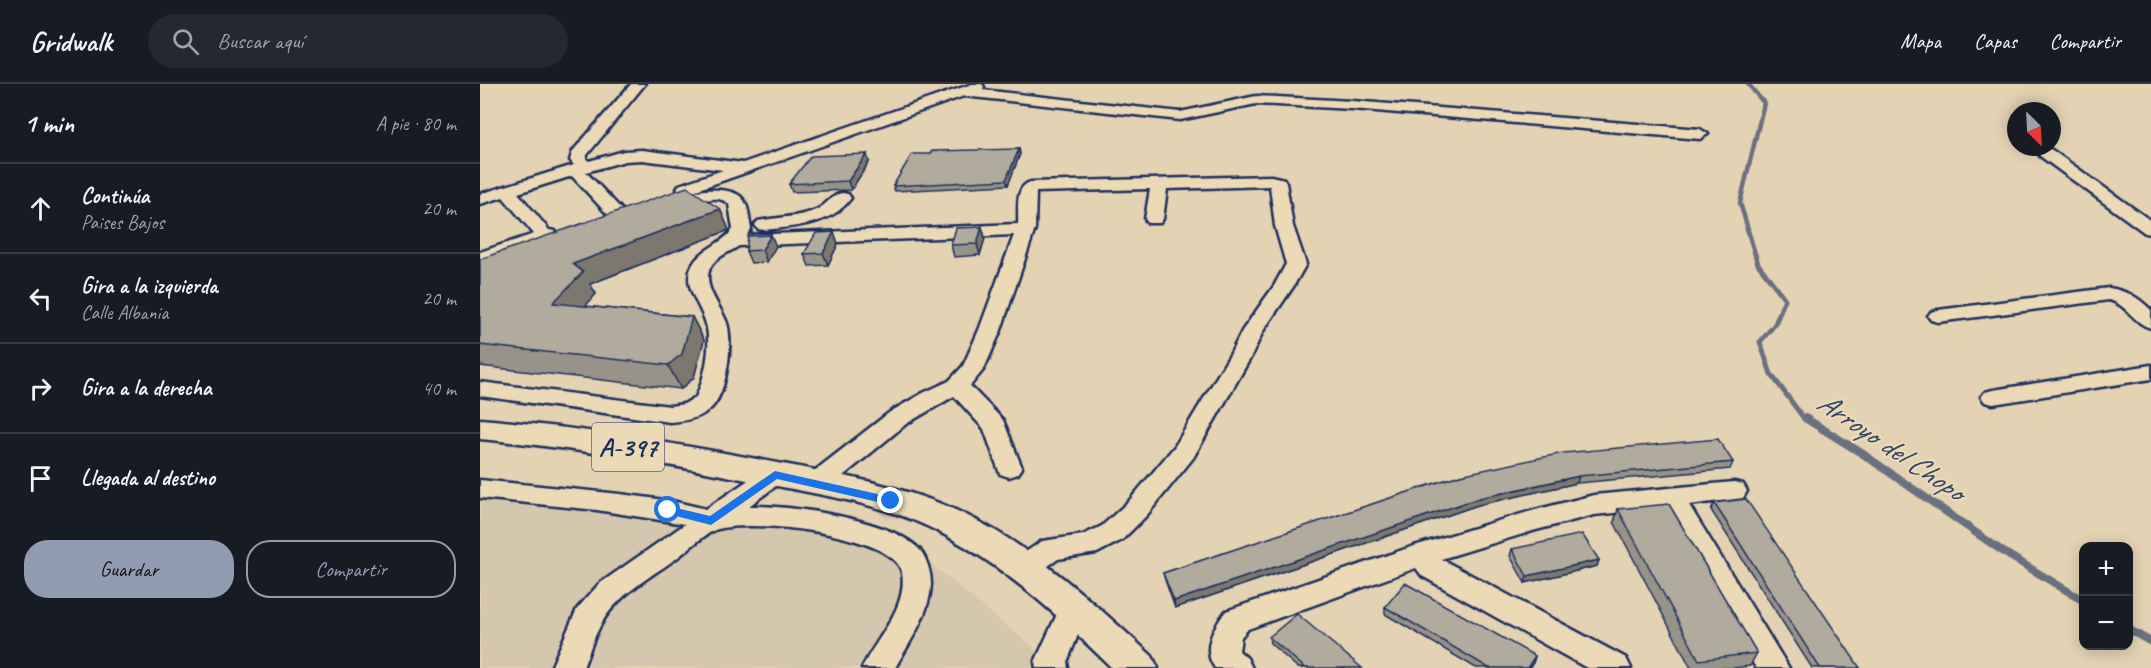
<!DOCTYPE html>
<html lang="es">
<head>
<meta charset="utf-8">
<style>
  body { margin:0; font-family:Caveat,sans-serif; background:#242831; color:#f1f3f6 }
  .controls { position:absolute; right:18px; bottom:18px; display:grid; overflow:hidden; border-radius:12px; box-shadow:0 3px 15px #0003 }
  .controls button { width:54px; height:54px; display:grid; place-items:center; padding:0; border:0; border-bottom:2px solid #363941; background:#171b24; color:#f1f3f6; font:30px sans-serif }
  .compass { position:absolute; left:1527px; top:18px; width:54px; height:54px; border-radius:50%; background:#171b24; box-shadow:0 3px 15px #0003; rotate:156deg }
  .stop { position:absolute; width:18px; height:18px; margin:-14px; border:4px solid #1a73e8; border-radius:50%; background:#fff }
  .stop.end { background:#1a73e8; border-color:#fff; box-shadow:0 2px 6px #0008 }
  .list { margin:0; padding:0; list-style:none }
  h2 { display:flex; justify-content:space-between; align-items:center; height:78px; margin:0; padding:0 24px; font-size:26px }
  h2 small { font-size:20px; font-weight:400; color:#9ea1a6 }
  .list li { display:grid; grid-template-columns:39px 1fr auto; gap:18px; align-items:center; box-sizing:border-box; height:90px; padding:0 24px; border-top:2px solid #363941 }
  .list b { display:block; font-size:22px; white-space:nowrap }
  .list p { margin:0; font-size:20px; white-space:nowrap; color:#9ea1a6 }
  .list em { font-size:20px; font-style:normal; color:#9ea1a6 }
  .actions { display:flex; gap:12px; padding:18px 24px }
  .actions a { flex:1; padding:14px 0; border:2px solid #919bb2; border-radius:24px; text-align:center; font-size:21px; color:#919bb2 }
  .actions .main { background:#919bb2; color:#111 }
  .icon { flex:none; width:33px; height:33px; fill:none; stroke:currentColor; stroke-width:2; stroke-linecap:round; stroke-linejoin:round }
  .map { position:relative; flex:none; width:1671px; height:584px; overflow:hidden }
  header { display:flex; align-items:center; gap:36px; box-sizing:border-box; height:84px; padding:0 30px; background:#171b24; border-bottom:2px solid #363941 }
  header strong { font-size:28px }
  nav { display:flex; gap:33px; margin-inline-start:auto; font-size:21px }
  .search { width:420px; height:54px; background:#242831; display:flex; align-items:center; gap:15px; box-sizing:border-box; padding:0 21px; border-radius:33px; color:#9ea1a6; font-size:22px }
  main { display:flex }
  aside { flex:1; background:#171b24 }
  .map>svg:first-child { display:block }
  .built { fill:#d5c7ad }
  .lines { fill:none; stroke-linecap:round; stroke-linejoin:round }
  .stream-far2 { stroke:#6a7080; stroke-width:4.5 }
  .stream-far1 { stroke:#6a7080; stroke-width:5 }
  .stream { stroke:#6a7080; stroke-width:8 }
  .minor-casing { stroke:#1b2f5e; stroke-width:5 }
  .major-casing { stroke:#1b2f5e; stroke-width:5 }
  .minor { fill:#ecdab7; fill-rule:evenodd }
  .major { fill:#ecdab7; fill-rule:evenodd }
  .wall { fill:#989388; stroke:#1b2f5e; stroke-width:1.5 }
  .shaded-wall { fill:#7c786f; stroke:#1b2f5e; stroke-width:1.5 }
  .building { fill:#b1ab9e; stroke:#1b2f5e; stroke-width:1.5 }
  .route { fill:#1a73e8 }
  .labels { text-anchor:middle; stroke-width:4.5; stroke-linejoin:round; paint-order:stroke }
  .shield { fill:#ecdab7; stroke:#5a6279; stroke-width:1.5 }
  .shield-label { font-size:27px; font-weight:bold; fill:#1b2f5e }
  .water-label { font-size:30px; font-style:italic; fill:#354569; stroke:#ecdab7 }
</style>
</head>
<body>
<header>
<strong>Gridwalk</strong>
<div class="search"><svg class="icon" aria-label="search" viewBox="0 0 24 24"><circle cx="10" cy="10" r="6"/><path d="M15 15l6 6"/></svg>Buscar aquí</div>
<nav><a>Mapa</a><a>Capas</a><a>Compartir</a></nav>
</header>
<main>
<aside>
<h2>1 min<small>A pie · 80 m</small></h2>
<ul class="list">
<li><svg class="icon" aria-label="ahead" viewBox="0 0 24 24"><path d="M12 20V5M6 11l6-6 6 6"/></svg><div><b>Continúa</b><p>Paises Bajos</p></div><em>20 m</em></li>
<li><svg class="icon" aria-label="left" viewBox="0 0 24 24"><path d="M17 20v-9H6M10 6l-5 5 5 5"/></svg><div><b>Gira a la izquierda</b><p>Calle Albania</p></div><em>20 m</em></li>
<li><svg class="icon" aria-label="right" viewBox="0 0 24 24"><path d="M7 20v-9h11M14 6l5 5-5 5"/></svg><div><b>Gira a la derecha</b></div><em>40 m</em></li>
<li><svg class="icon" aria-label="arrive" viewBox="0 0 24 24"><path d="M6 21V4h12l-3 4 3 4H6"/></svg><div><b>Llegada al destino</b></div></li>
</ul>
<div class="actions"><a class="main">Guardar</a><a>Compartir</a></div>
</aside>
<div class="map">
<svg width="1671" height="584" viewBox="0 0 1671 584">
  <rect width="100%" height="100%" fill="#e4d3b3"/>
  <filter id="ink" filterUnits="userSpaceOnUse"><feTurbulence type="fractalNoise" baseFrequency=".0167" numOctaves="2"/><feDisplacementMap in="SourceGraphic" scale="12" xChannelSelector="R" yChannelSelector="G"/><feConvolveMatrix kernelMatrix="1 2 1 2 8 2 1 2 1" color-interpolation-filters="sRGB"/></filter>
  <g filter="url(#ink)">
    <path class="built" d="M0 405 188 426 286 428 422 456 571 578 572 584H0Z"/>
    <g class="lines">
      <path class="stream-far2" d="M1268 145 1260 119 1284 19 1268 0"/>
      <path class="stream-far1" d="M1267 144 1278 180 1305 215 1295 240 1280 258 1291 290 1322 332 1327 335"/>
      <path class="stream" d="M1325 334 1383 370 1525 469 1604 517
        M1648 545 1671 558"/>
      <g class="minor-casing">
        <path id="minor" d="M151 0H165L107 71 106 75 109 77 144 67 162 66 263 79 492 0H502L504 3 502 6 700 28 776 12 872 17 1220 45 1228 50 1220 55 872 25 776 20 700 36 484 12 205 110 199 109 197 105 199 101 243 86 162 76 145 77 106 88 144 128 141 132H129L92 92 38 109 69 146 75 147 78 151 75 155 0 180V168L54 150 23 113 0 120V110L94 81 90 76 93 67Z
          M1566 64 1572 66 1671 137V150L1665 149 1560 72 1558 69Z
          M791 92 804 95 806 99 813 142 826 180 813 203 783 247 772 271 713 374 667 431 642 456 617 469 578 475 554 492 544 495 534 492 530 484 534 476 562 457 603 451 622 442 649 417 695 362 750 271 762 247 794 202 806 180 795 142 790 102 687 105 683 135 680 139H668L665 135 670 105 556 108 555 145 521 246 504 285 490 302 523 336 542 384 538 390 529 393 520 390 504 345 474 312 426 340 346 406 337 408 328 406 324 399 328 392 410 328 443 309 469 297 483 282 499 246 534 151 259 162C250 168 235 173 230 184 222 203 241 222 247 239 253 260 247 312 229 326 219 335 203 337 190 338L0 312V298L190 322 204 320 216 313C225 293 231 265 227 244 224 224 201 203 212 182 221 164 242 161 253 145L249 120C231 104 206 130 186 125L183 121C194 106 249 99 262 114 269 121 269 136 271 145L267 151 538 140C539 126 534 102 551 98Z
          M362 109 368 110 371 114C351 142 315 142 284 146L278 145 275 141 278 137 284 136C302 133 321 133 338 125 347 120 352 111 362 109Z
          M1629 204C1647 207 1658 213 1671 226V244C1654 240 1647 220 1629 216L1458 238 1451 236 1448 232 1451 228 1458 226Z
          M1671 281V295L1513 320 1505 318 1501 313 1505 308 1513 306Z
          M295 381 304 384 308 390 304 396 269 422C309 421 412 435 440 466 447 475 451 489 451 500 450 530 429 559 415 584H382C396 554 428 524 422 489 415 449 267 434 235 446 222 452 209 465 198 473 171 493 136 511 120 542 113 555 108 570 103 584H71L97 525 119 500 205 440 117 426 0 414V396L140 410 192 417 226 425 286 384Z
          M1254 398 1263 400 1267 407 1263 414 1209 421 1309 584H1276L1183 424 1114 431 1056 446 961 475 1146 574 1151 584H1107L942 492 936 484 768 545 761 553 759 567 767 574 772 584H735C721 565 734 543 746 527L931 463 1055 426 1114 411Z
          M594 512 604 515 609 524 587 578 588 584H556L555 578 584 515Z"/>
      </g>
      <g class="major-casing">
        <path id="major" d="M0 335C97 343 192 359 287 377 355 390 426 401 488 432 557 466 615 520 672 572L678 584H632C581 534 528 485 465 451 411 421 347 412 287 400 192 381 97 364 0 355Z"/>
      </g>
      <use href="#minor" class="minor"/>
      <use href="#major" class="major"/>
    </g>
    <path class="wall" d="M539 65 540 70 528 101 415 107 413 102Z
      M389 78 371 106 312 108 309 100Z
      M240 125 249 146 110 200 116 210 105 222 212 233 224 256 214 293 201 305 0 282V175Z
      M502 143 505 154 500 171 474 173 471 161Z
      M354 148 358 160 348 181 329 182 324 170Z
      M296 162 287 178 271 179 266 167Z
      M1253 378 1250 385 1097 399 998 421 695 524 685 496 683 489 980 391Z
      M1234 419 1380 584H1332L1231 426Z
      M1138 425 1277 569 1270 582 1253 584H1211L1134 438Z
      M1032 465 1119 476 1117 482 1045 499 1030 472Z
      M905 523 1055 572 1053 579 1049 584H996L905 530Z
      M789 553 882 584H818L790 559Z"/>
    <path class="shaded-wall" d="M539 65 540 70 528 101 526 96Z
      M387 70 389 78 371 106 368 97Z
      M240 125 249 146 110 200 116 210 87 242 73 219 93 180Z
      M502 143 505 154 500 171 497 160Z
      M354 148 358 160 348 181 343 169Z
      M291 151 296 162 287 178 282 166Z
      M212 233 224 256 214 293 201 305 188 281Z
      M1099 392 1097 399 998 421 695 524 694 517 999 414Z
      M1119 476 1117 482 1045 499 1047 492Z
      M1055 572 1053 579 1049 584H1047Z"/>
    <path class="building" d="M539 65 526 96 413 102 432 70H450L452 67Z
      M387 70 368 97 309 100 331 72Z
      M207 103 240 125 93 180 103 188 73 219 212 233 202 270 188 281 0 261V175Z
      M502 143 497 160 471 161 476 144Z
      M354 148 343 169 324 170 336 149Z
      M291 151 282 166 266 167 268 152Z
      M1238 355 1253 378 1099 392 999 414 694 517 683 489 980 391 1083 369Z
      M1266 415 1380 584H1340L1234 419Z
      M1189 420 1277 569 1219 576 1138 425Z
      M1102 450 1119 476 1047 492 1032 465Z
      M925 499 1055 572 1047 584H1009L905 523Z
      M817 530 882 584H825L789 553Z"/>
  </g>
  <path class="route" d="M295 387 411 413 417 417 411 421 297 395 231 441 188 430 182 426 188 422 230 432Z"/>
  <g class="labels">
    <rect class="shield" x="112" y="339" width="72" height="48" rx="4.5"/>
    <g class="shield-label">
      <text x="148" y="372">A-397</text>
    </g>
    <g class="water-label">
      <text transform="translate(1411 362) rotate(34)" y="10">Arroyo del Chopo</text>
    </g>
  </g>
</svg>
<div class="controls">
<button>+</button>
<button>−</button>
</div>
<svg class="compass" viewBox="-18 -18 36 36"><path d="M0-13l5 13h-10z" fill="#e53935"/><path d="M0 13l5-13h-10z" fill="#9ea1a6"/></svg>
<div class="stop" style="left:188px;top:426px"></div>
<div class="stop end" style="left:411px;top:417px"></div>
</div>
</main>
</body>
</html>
